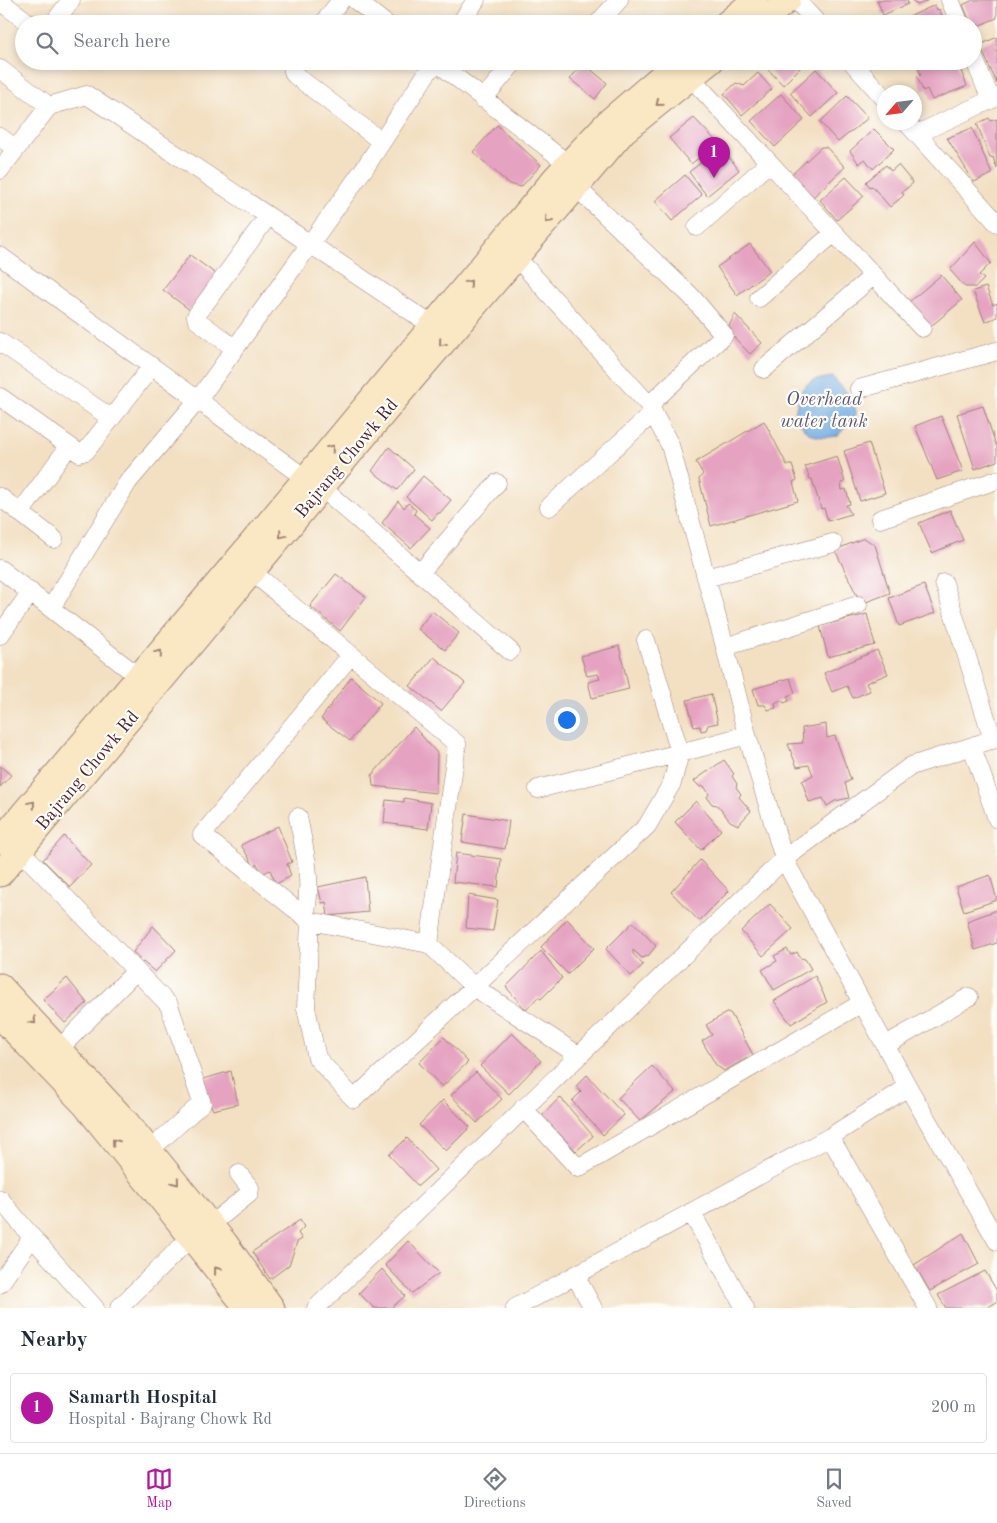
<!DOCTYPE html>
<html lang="en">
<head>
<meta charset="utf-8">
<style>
  body { margin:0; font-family:"Old Standard TT",serif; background:#f6f6f7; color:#1f2937 }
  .compass { position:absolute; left:877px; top:85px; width:45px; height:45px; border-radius:50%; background:#fff; box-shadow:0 2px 8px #0003; rotate:242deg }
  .you { position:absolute; left:566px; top:719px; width:18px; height:18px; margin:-12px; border:4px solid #fff; border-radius:50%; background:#1a73e8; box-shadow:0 0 0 8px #1a73e833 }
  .badge { display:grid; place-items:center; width:32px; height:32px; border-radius:50%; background:#b5179e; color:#fff; font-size:16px; font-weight:700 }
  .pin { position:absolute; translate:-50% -41px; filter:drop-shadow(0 1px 2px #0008) }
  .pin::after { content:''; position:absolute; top:26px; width:18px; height:15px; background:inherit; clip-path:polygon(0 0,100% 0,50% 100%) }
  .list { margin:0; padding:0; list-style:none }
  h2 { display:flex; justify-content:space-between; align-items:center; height:65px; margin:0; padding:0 20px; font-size:21px }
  h2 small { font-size:16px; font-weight:400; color:#747a83 }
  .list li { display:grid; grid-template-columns:32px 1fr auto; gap:15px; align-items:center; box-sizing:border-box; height:70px; margin:0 10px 10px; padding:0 10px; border:1px solid #e0e1e3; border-radius:5px }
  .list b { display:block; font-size:19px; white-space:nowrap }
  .list p { margin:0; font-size:16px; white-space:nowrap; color:#747a83 }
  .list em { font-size:16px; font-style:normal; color:#747a83 }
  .icon { flex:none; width:28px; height:28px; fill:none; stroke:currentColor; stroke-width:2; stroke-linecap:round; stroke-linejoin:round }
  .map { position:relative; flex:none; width:997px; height:1308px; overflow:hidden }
  .search { position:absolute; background:#fff; box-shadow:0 2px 8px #0003; left:15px; right:15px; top:15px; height:55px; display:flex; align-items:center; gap:12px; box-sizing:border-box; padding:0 18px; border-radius:28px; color:#747a83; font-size:19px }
  .sheet { height:145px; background:#fff }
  nav { display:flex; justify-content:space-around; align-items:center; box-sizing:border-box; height:70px; border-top:1px solid #e0e1e3; background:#fff; font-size:14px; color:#747a83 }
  nav a { display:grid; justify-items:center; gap:2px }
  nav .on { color:#b5179e }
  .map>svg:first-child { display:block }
  .water { fill:#73ade4; stroke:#5e6688 }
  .building { fill:#e5a3c1 }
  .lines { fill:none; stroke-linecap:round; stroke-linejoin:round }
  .street-casing { stroke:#9e8077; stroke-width:19 }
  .secondary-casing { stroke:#9e8077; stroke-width:27 }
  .street { stroke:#fff; stroke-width:18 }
  .secondary { stroke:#fae7c3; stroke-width:25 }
  .oneway { stroke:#a28377 }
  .labels { text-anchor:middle; stroke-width:4.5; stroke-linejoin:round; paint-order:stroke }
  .street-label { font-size:18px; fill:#4a1f2b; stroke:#fdfcf7 }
  .water-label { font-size:19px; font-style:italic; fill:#5a5875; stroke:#fdfcf7 }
</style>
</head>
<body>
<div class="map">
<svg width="997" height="1308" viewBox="0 0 997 1308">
  <rect width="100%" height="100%" fill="#fdfcf7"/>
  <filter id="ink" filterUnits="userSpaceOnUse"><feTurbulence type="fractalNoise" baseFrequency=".02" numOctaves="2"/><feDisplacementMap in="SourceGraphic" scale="10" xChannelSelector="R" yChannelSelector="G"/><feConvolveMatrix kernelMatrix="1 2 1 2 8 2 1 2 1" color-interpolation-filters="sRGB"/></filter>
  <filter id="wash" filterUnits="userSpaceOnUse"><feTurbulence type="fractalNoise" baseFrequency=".0096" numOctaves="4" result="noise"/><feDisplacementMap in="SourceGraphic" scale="20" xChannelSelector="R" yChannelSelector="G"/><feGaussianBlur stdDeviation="1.12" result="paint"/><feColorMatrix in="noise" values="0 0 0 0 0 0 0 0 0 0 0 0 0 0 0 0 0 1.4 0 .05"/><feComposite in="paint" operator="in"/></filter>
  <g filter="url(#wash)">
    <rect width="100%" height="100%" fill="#f3e0c3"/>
    <path class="water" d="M833 377C839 385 851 394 854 404 859 417 854 419 846 427 843 429 841 433 838 435 831 438 818 438 811 434 803 431 799 420 795 413 801 384 804 381 833 377Z"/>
    <g id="blocks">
      <path class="building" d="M877 0H907L908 4 883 15Z
        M912 0H929L917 5Z
        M973 0H997V18L980 25 971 24 963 5Z
        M935 5 937 10 939 9 946 24H904L902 20Z
        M997 37V84L980 45Z
        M760 61H807L783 85Z
        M919 61H957L967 86 932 100 927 89 923 91 917 76 921 75 916 63Z
        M583 63 607 83 595 99 570 79Z
        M816 69 838 93 812 117 790 93Z
        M758 73 772 89 742 115 724 94 736 83 744 86Z
        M781 94 804 120 775 147 751 121Z
        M847 96 868 118 838 142 820 122Z
        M694 118 718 143 691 164 669 138Z
        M989 118 991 121 997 119V169L993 157 990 158 977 124Z
        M497 125 541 165 521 187 509 184 473 152Z
        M972 128 992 174 974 182 947 138Z
        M874 129 894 149 873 169 865 159 859 164 850 151Z
        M721 147 739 170 707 196 689 172Z
        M821 147H826L845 167 811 199 790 176Z
        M886 165 891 171 898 165 913 183 902 192 904 195 890 207 872 186 870 187 866 182Z
        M685 175 702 195 672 221 655 201Z
        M846 177 864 196 837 220 820 200Z
        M975 242 991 263 979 275 984 279 976 287H965L950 270Z
        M750 244 770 271 737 295 717 267Z
        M190 255 220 277 190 310 163 290Z
        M941 275 962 300 930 327 909 302Z
        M986 287 993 305 997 303V317L985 322 973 291Z
        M735 314 762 343 750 354 727 330Z
        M983 406 997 448V461L975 469 957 414Z
        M941 416 963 471 937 480 915 426Z
        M764 421 787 465H792L797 480 793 482 798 501 711 526 699 479 703 474 696 462Z
        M869 443 885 493 860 501 844 451Z
        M389 447 414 469 397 490 372 471Z
        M837 456 845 482 841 483 842 490 846 489 850 504 846 505 851 514 828 521 824 508 821 509 812 479H810L805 466Z
        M423 476 451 500 440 513H438L432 520 406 497Z
        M398 501 404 508 408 503 416 510 414 514 430 528 411 548 382 523Z
        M950 510 963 540 932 553 919 523Z
        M864 538 875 545 890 593 861 604 835 550Z
        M336 574 366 597 340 631 310 606Z
        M924 585 935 613 899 626 889 598Z
        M432 611 459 633 445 650 418 629Z
        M867 614 875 645 828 657 820 626Z
        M619 646 629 689 592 698 588 682 600 679 598 674 587 676 581 656Z
        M877 650 888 674 866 683 870 691 853 698 847 686 832 692 824 673Z
        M434 657 465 683 441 711 410 686Z
        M351 677 381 703 350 741 321 719Z
        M790 678 795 693 787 696 789 701 784 703 781 700 775 703 776 708 768 710 765 705H758L753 689Z
        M711 694 718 723 708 725 706 730 701 731 700 726 694 727 687 700Z
        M826 724 827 738 835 736 851 780 845 783 849 798 835 801 827 806 823 798 809 802 802 781 813 775 809 765 797 767 788 744 803 743 802 728Z
        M414 727 437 753 436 793 373 786 372 775Z
        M724 760 734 774 732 776 737 784 736 787 741 794 739 797 751 811 738 825 730 821 717 805 712 804 707 797 709 794 704 786 700 787 694 781Z
        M0 766 11 775 0 787Z
        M404 798 431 803 428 829 384 823 386 800 404 802Z
        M696 801 721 830 701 850 675 822Z
        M466 814 509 821 505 849 462 842Z
        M278 826 292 862 287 864 291 876 276 884 270 870 262 874 257 864 254 866 241 845Z
        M64 836 91 865 70 887 43 860Z
        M456 853 501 859 498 887 453 882Z
        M700 860 729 891 699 921 671 892Z
        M990 875 997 900 964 911 956 887Z
        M365 877 368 912 328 916 326 902 322 903 318 887Z
        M468 895 498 900 493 931 466 928Z
        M770 904 793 929 763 956 741 931Z
        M997 910V943L975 950 967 921Z
        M567 919 594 948 568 974 541 947Z
        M633 922 656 946 648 956 642 958 633 950V954L643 965 631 976 606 949Z
        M153 926 176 950 155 972 143 962 139 966 134 961 140 958 133 952Z
        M787 949 791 955 797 952 800 958 805 959 811 969 774 990 762 970 777 961 774 956Z
        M541 951 562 978 541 999 538 997 526 1010 506 987Z
        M815 976 827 1002 791 1024 774 1001Z
        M67 978 87 1003 65 1023 43 1000Z
        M728 1012 731 1014 753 1055 724 1071 716 1065 702 1041 712 1035 706 1025Z
        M512 1033 541 1061 509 1094 480 1066Z
        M444 1037 468 1062 442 1087 419 1063Z
        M652 1066 675 1092 640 1121 618 1098Z
        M231 1071 238 1104 213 1110 200 1080Z
        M476 1072 502 1099 477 1123 451 1095Z
        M587 1075 624 1115 603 1135 572 1101 581 1092 576 1086Z
        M560 1097 593 1136 576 1151 542 1116Z
        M443 1100 470 1127 446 1151 419 1125Z
        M407 1138 436 1170 418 1186 389 1155Z
        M300 1220 304 1227 298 1233 302 1239 297 1242 289 1265 270 1279 252 1252Z
        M963 1233 979 1264 930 1291 914 1265Z
        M408 1241 439 1273 412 1293 385 1265Z
        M382 1269 405 1296 391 1308H374L359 1293Z
        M985 1271 997 1291V1302L986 1308H946L938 1295Z"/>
    </g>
  </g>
  <g filter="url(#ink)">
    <use href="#blocks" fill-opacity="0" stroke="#9e8077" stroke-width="1"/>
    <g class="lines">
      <g class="street-casing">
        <path id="street" d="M355 0 386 24
          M796 0 818 24
          M950 0 960 24
          M0 1 30 24
          M600 21 619 0
          M53 24 71 0
          M323 24 341 0
          M460 24 476 0
          M973 56 991 100
          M294 61C291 66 292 70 295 75L382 142
          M435 61 576 170
          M851 61 884 98
          M0 69 49 106
          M683 69 922 328
          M483 99 515 61
          M906 122 997 223
          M917 134 997 97
          M0 137 16 149
          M0 170 49 106 87 95 433 326
          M576 187 691 296 724 335 649 405
          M697 227 769 163
          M509 249 649 405 670 445 725 647 747 735 784 859 908 1087 997 1241
          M0 256 305 478 322 488 510 651
          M759 298 834 233
          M0 342 111 418
          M234 348 197 320 196 316 268 216
          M764 369 873 276
          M859 389 997 351
          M0 397 79 453 86 451 152 366
          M0 497 54 539
          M549 507 653 413
          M20 513 69 446
          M880 519 997 480
          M244 565 457 744 429 944
          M0 569 148 684
          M420 573 497 483
          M706 578 833 543
          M944 583 993 740
          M51 608 128 482 198 400 366 166 435 61
          M0 635 31 592
          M725 647 858 605
          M351 655 202 835 310 921 429 944 474 987 578 1055
          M972 747 997 819
          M538 789 680 753 646 640
          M298 817C305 853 313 880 305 917
          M20 850 169 1005 202 1103 150 1150
          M310 921 306 1008 317 1058 354 1099 647 826 672 783 680 753 747 735
          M886 1045 969 997
          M59 1049 136 971
          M523 1108 578 1168 862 1003
          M830 1137 928 1308
          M0 1199 32 1237
          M691 1212 745 1308
          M210 1225 249 1194 250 1188 239 1174
          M575 1275 593 1308
          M0 1284 32 1237 95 1308
          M119 1308 191 1237
          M316 1308 784 859 911 766 997 738
          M515 1308 830 1137 908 1087"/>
      </g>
      <g class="secondary-casing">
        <path id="secondary" d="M726 24 755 0
          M758 24 788 0
          M0 841 261 532 556 177 608 122 679 61
          M0 874 412 379 624 131 711 61
          M0 986 127 1123 225 1243 272 1308
          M0 1016 85 1105 154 1190 247 1308"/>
      </g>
      <use href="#street" class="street"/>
      <use href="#secondary" class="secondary"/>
    </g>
    <defs><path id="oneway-chevron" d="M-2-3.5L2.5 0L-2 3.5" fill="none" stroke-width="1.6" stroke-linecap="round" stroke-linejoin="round" transform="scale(1.25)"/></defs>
    <g class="oneway">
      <use href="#oneway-chevron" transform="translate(659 103) rotate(141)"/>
      <use href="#oneway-chevron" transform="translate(548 220) rotate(131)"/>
      <use href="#oneway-chevron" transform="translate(469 283) rotate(-50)"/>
      <use href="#oneway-chevron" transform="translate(442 343) rotate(130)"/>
      <use href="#oneway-chevron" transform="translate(331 448) rotate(-50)"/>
      <use href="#oneway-chevron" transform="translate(282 535) rotate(130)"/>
      <use href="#oneway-chevron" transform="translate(159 653) rotate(-50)"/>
      <use href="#oneway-chevron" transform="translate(32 804) rotate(-50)"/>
      <use href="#oneway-chevron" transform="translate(33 1021) rotate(47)"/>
      <use href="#oneway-chevron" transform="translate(115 1142) rotate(-129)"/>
      <use href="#oneway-chevron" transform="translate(176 1182) rotate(51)"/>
      <use href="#oneway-chevron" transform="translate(217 1270) rotate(-128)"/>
    </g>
  </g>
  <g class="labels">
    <g class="street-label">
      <text transform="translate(346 458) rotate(-50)" y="6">Bajrang Chowk Rd</text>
      <text transform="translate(87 770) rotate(-50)" y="6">Bajrang Chowk Rd</text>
    </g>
    <g class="water-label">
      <text x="824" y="405">Overhead<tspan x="824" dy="22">water tank</tspan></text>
    </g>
  </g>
</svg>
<svg class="compass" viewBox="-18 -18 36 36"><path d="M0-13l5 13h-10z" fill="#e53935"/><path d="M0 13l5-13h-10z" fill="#747a83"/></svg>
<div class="you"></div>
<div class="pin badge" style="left:714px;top:178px">1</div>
<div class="search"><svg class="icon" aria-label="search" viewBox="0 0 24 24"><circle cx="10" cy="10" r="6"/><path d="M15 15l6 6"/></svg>Search here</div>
</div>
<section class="sheet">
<h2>Nearby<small></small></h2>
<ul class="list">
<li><span class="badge">1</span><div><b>Samarth Hospital</b><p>Hospital · Bajrang Chowk Rd</p></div><em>200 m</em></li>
</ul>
</section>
<nav>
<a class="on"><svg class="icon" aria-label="map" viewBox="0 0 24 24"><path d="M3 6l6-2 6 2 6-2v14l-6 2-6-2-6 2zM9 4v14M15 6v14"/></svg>Map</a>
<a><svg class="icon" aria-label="directions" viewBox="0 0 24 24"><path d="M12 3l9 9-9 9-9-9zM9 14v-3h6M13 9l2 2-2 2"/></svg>Directions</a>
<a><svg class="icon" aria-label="saved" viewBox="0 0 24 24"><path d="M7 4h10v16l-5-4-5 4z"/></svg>Saved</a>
</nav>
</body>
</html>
